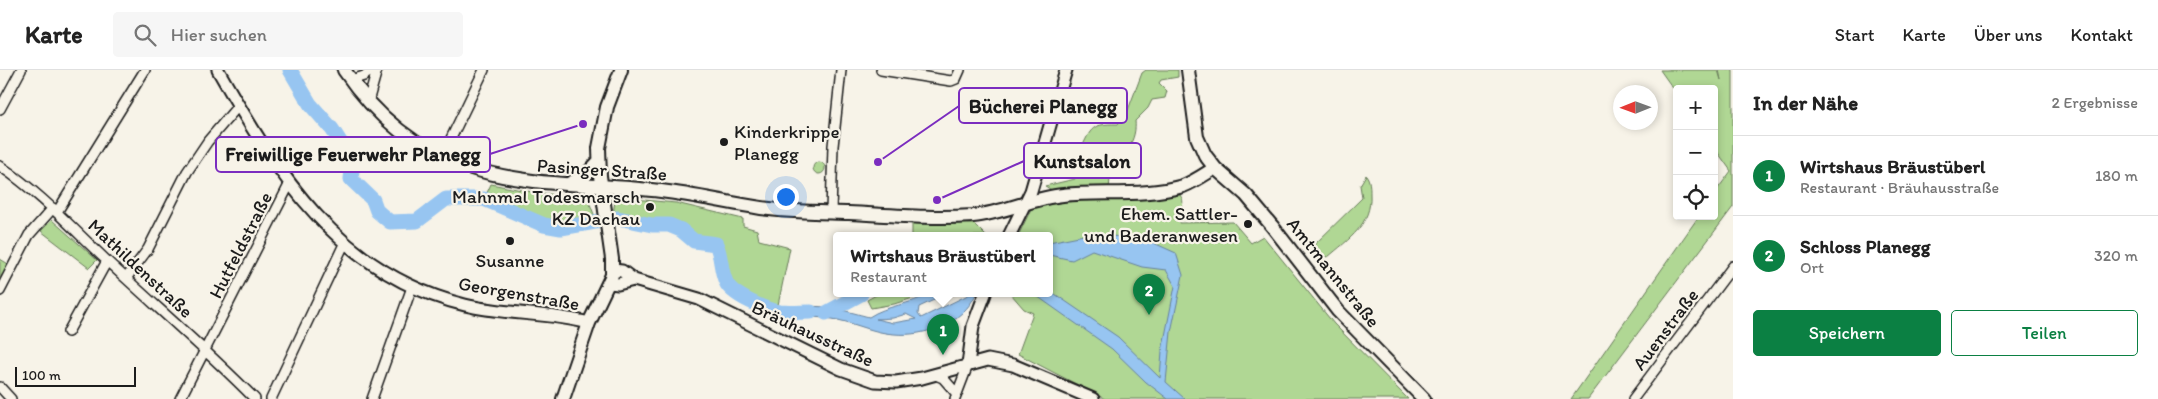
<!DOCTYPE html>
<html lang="de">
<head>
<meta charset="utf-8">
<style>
  body { margin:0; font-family:Itim,sans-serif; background:#f6f6f6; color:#222 }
  .controls { position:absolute; right:15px; top:15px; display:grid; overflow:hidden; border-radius:5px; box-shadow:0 2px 8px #0003 }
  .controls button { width:45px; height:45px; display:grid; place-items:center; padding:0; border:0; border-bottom:1px solid #e0e0e0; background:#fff; color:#222; font:25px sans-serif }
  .compass { position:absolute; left:1613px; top:15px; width:45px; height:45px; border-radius:50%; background:#fff; box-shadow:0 2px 8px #0003; rotate:269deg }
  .scale { position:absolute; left:15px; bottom:12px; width:121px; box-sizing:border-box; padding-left:5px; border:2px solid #1c1c1c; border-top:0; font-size:14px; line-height:18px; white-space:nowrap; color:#1c1c1c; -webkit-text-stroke:4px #f7f3e8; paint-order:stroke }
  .you { position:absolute; left:785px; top:126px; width:18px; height:18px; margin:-12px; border:4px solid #fff; border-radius:50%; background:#1a73e8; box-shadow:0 0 0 8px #1a73e833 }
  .badge { display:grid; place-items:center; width:32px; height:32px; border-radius:50%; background:#0b8043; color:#fff; font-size:16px; font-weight:700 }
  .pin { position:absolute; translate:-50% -41px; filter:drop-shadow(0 1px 2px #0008) }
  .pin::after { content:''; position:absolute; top:26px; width:18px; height:15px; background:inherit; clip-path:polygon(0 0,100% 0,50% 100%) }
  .popup { position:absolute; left:833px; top:162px; width:220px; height:65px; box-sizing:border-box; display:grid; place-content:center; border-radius:5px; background:#fff; filter:drop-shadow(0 1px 4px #0005); font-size:16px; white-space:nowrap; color:#767676 }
  .popup b { font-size:19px; color:#222 }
  .popup::after { content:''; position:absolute; left:50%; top:100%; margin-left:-10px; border:10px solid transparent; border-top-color:#fff }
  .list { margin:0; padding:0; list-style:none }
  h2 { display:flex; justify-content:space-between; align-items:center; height:65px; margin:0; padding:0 20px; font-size:21px }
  h2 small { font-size:16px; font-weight:400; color:#767676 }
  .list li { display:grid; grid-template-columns:32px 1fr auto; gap:15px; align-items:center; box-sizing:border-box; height:80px; padding:0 20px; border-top:1px solid #e0e0e0 }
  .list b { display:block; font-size:19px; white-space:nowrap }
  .list p { margin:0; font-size:16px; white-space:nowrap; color:#767676 }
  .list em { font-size:16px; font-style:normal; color:#767676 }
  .actions { display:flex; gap:10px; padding:15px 20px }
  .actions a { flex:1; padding:11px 0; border:1px solid #0b8043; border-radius:5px; text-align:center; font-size:18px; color:#0b8043 }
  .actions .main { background:#0b8043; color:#fff }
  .icon { flex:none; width:28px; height:28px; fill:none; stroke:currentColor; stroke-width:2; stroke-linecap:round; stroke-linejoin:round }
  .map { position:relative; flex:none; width:1733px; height:329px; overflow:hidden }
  header { display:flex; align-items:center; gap:30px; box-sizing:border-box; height:70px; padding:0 25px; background:#fff; border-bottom:1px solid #e0e0e0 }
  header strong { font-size:24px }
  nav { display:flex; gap:28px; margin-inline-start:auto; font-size:18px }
  .search { width:350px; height:45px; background:#f6f6f6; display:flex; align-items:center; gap:12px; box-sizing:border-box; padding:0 18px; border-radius:5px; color:#767676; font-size:19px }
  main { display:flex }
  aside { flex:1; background:#fff }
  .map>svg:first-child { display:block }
  .green { fill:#b0d794; stroke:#667a58 }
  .water { fill:#97c5f1; stroke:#66819c; fill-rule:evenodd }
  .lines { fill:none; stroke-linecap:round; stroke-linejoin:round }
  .river { stroke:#97c5f1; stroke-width:15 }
  .minor-casing { stroke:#1c1c1c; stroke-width:12 }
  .tertiary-casing { stroke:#1c1c1c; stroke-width:15 }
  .secondary-casing { stroke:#1c1c1c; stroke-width:16 }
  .minor { stroke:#f7f3e8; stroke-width:9 }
  .tertiary { stroke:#f7f3e8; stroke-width:11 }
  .secondary { stroke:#f7f3e8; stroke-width:12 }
  .poi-dot { fill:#1c1c1c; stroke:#f7f3e8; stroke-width:2 }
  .labels { text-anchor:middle; stroke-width:4.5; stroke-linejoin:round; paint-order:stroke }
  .poi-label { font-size:19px; fill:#1c1c1c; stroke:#f7f3e8; text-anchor:end }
  .street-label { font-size:19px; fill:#1c1c1c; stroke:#f7f3e8 }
  .leader { fill:none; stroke:#7b2cbf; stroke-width:2 }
  .callout-dot { fill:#7b2cbf; stroke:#f7f3e8; stroke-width:2 }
  .callout { fill:#f7f3e8; stroke:#7b2cbf; stroke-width:2 }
  .callout-label { font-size:20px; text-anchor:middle; font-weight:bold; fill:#1c1c1c }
</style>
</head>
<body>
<header>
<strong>Karte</strong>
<div class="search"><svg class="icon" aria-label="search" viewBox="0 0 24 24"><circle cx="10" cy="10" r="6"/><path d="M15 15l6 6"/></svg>Hier suchen</div>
<nav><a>Start</a><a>Karte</a><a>Über uns</a><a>Kontakt</a></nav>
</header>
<main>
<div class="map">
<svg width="1733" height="329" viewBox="0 0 1733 329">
  <rect width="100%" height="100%" fill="#f7f3e8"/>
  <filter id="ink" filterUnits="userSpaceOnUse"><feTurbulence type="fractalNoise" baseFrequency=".02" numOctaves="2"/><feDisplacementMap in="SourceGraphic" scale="10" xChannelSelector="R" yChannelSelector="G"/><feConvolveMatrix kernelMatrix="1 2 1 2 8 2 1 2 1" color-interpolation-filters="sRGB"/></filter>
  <g filter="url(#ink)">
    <path class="green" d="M1146 0H1178V7L1161 10 1159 13 1167 21 1165 28 1152 30 1148 38 1135 51C1137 69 1126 85 1111 96L1109 120 1055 122 1045 116 1075 109 1074 101H1048L1049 89 1056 80 1078 85C1091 61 1088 53 1118 54L1128 40 1142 3Z
      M1660 0H1718L1721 10 1719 0H1733V137L1588 329H1571L1699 146H1714V124L1731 101 1714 77V19H1677V24Z
      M813 98a6 6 0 1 1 12 0a6 6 0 1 1-12 0Z
      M1366 105C1370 110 1370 117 1370 124 1372 154 1349 169 1328 187L1318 185 1314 175 1362 128 1360 115Z
      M491 114 532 122 585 128 590 134 595 147 559 154 544 150 486 125Z
      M1175 122V125H1180C1186 133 1181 137 1178 145L1180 153 1233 152 1251 173 1263 166 1334 254 1408 329H1105L1018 284 1033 243 1024 239 1011 224H1049V166H1018L1032 137 1064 130Z
      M623 128 676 133 743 149V156L757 160 759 170 790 178 778 235C762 232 734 223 727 206 722 194 728 187 719 171L696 167 685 156 669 151 613 145 615 131Z
      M52 150 97 190 89 198 41 161Z
      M912 152 974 154 986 166H912Z
      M0 189 10 195 0 213Z
      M878 224H926L894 234 871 238 867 230Z"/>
    <path class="water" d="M1089 164 1145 169 1176 183 1183 205 1171 262 1166 312 1185 329H1168L1146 312 1112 279 1034 224H1049V220L1118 267 1160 308 1162 281 1175 216 1166 200 1142 197 1092 180 1072 190 1049 185V172Z
      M929 224H935L934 230 919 237 918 244 921 248 970 224H976C963 253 925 267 894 264 875 263 857 254 838 250 823 247 806 248 792 242 810 229 849 242 869 247 887 235 910 235 929 224ZM906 244 916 249 893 253 876 249 893 248Z"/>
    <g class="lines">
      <path class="river" d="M290 0 310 34 332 59 353 92 351 109 373 130 377 141 390 152 417 151 446 129H484L544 155 561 158 618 148 652 155H669L681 160 694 171 716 174C722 187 720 199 726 212 731 225 766 240 780 242 790 243 801 242 811 242
        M826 243 861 224"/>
      <g class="minor-casing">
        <path id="minor" d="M881 0 951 11 956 9 960 0
          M351 10 364 6 372 0
          M368 32 377 0
          M0 39 21 0
          M442 87 484 0
          M0 96C39 122 71 157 105 189 155 236 207 280 255 329
          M57 142 145 0
          M831 142 833 76 841 0
          M127 207 148 179 187 102 208 71 238 36
          M0 221 29 165 53 138
          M68 262 107 191
          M936 305 943 308 957 324
          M0 317 11 329
          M180 329 289 115
          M271 329 345 172
          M372 329 412 217
          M955 329 968 295
          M1633 329 1733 196"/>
      </g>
      <g class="tertiary-casing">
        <path id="tertiary" d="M218 0C278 105 339 204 465 235 506 245 549 242 589 253
          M1009 166 1031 121 1066 0
          M613 200 622 201 634 210 699 229 841 299 875 311 896 312 922 308 988 290 1013 295 1093 329
          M610 213 618 214 634 210
          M968 295 973 256 985 224"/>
      </g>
      <g class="secondary-casing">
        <path id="secondary" d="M344 0C374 44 414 79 465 96 529 118 595 113 661 121 695 125 728 133 761 138 790 142 820 142 849 143 890 145 932 149 973 146 1004 143 1032 128 1063 125 1102 121 1145 127 1183 116 1194 112 1205 104 1215 98
          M1188 0 1197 67 1205 85 1215 98 1246 125 1272 156 1338 241 1424 329
          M568 114 586 105 599 91
          M563 329 589 253 612 205V189L600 106 599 78 607 37 621 0"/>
      </g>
      <use href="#minor" class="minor"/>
      <use href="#tertiary" class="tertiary"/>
      <use href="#secondary" class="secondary"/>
    </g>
  </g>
  <g class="poi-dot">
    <circle cx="724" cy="72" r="5"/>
    <circle cx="650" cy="137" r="5"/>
    <circle cx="1248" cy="154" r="5"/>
    <circle cx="510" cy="171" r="5"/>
  </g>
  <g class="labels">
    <g class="poi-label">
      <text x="734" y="68" text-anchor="start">Kinderkrippe<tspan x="734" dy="22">Planegg</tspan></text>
      <text x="640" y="133">Mahnmal Todesmarsch<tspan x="640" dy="22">KZ Dachau</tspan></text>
      <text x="1238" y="150">Ehem. Sattler-<tspan x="1238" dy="22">und Baderanwesen</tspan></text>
      <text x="510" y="197" text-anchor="middle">Susanne</text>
    </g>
    <g class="street-label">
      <text transform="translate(602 99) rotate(4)" y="7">Pasinger Straße</text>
      <text transform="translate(240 175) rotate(-63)" y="7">Hutfeldstraße</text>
      <text transform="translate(141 198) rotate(43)" y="7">Mathildenstraße</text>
      <text transform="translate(1334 202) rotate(51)" y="7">Amtmannstraße</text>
      <text transform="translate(519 223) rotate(10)" y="7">Georgenstraße</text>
      <text transform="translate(1665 259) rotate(-53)" y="7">Auenstraße</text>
      <text transform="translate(813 263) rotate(25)" y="7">Bräuhausstraße</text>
    </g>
  </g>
  <path class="leader" d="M878 92L959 36M583 54L490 84M937 130L1024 91"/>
  <g class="callout-dot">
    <circle cx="878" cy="92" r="5"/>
    <circle cx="583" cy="54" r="5"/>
    <circle cx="937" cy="130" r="5"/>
  </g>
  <g class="callout">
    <rect x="959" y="18" width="168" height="35" rx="5"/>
    <rect x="216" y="67" width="274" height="35" rx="5"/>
    <rect x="1024" y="73" width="117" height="35" rx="5"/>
  </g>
  <g class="callout-label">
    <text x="1043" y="43">Bücherei Planegg</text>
    <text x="353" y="91">Freiwillige Feuerwehr Planegg</text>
    <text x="1082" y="98">Kunstsalon</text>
  </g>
</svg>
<div class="controls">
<button>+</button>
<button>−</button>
<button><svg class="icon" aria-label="locate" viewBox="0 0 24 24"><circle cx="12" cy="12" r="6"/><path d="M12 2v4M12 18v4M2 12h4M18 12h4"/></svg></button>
</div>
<svg class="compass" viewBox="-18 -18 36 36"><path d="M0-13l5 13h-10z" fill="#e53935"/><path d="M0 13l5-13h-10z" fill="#767676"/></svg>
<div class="scale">100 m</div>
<div class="you"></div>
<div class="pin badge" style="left:943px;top:285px">1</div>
<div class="popup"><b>Wirtshaus Bräustüberl</b>Restaurant</div>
<div class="pin badge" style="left:1149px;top:245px">2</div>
</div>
<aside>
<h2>In der Nähe<small>2 Ergebnisse</small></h2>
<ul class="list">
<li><span class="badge">1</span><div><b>Wirtshaus Bräustüberl</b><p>Restaurant · Bräuhausstraße</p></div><em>180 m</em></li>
<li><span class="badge">2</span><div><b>Schloss Planegg</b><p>Ort</p></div><em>320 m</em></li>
</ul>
<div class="actions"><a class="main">Speichern</a><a>Teilen</a></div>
</aside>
</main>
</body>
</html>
